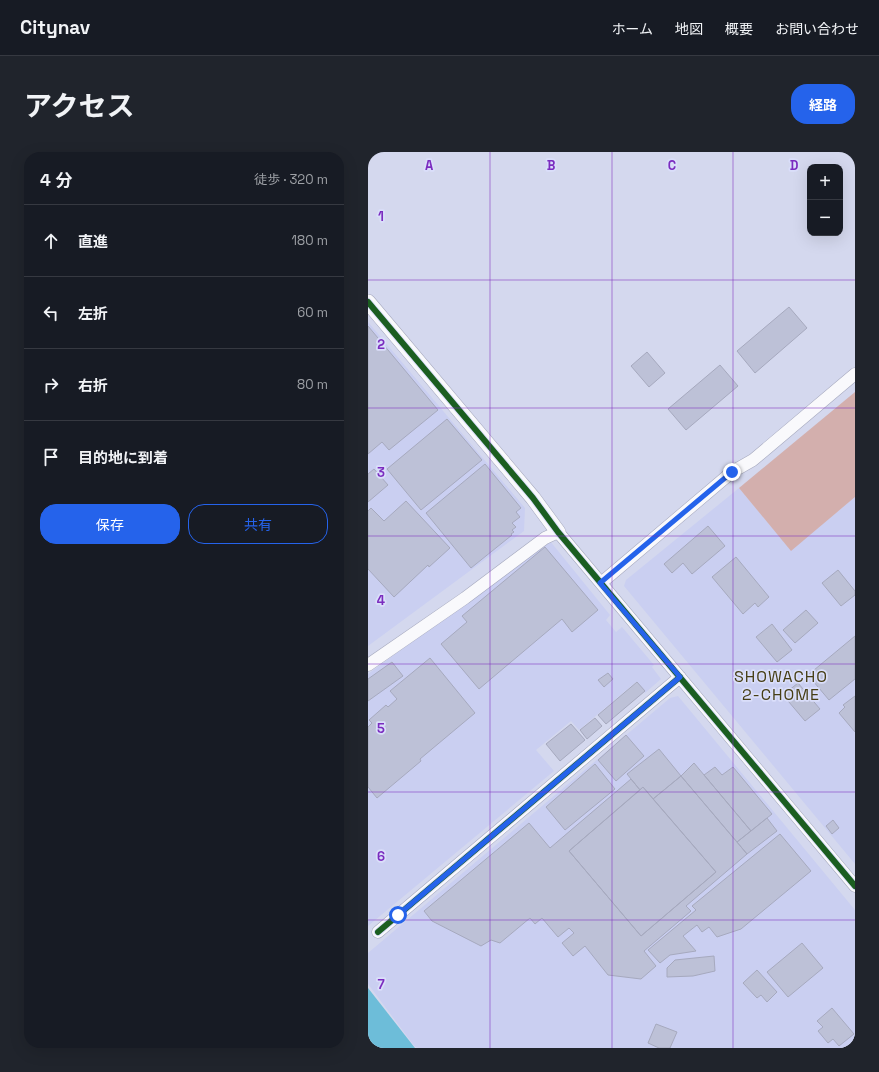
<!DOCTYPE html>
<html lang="ja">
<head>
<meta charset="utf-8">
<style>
  body { margin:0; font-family:"Space Grotesk","Noto Sans JP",sans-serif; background:#20242c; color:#f1f3f6 }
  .controls { position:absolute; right:12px; top:12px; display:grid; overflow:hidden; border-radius:8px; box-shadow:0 4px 16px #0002 }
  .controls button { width:36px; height:36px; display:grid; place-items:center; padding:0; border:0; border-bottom:1px solid #363941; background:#171b24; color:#f1f3f6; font:20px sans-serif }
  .stop { position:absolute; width:12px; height:12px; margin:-9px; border:3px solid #2563eb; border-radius:50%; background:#fff }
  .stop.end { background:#2563eb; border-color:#fff; box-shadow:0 1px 4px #0008 }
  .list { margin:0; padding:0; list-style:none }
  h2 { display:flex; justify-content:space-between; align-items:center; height:52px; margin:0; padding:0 16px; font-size:17px }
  h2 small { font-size:13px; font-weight:400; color:#9ea1a6 }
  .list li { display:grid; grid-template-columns:26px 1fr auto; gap:12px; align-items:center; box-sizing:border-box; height:72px; padding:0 16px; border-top:1px solid #363941 }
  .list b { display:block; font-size:15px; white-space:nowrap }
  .list em { font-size:13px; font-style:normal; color:#9ea1a6 }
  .actions { display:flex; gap:8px; padding:12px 16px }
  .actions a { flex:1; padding:9px 0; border:1px solid #2563eb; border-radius:16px; text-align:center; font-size:14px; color:#2563eb }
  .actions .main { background:#2563eb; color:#fff }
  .icon { flex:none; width:22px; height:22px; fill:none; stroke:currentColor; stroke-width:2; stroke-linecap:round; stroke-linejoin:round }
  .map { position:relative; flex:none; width:487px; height:896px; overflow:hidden; border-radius:16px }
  header { display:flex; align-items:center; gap:24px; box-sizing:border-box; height:56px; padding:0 20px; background:#171b24; border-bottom:1px solid #363941 }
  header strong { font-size:19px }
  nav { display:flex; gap:22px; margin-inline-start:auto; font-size:14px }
  .intro { display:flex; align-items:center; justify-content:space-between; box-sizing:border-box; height:96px; padding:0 24px }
  h1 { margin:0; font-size:28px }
  .button { padding:10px 18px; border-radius:16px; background:#2563eb; color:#fff; font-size:14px; font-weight:700 }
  main { display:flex; gap:24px; padding:0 24px }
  aside { flex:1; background:#171b24; border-radius:16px; box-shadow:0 4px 16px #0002 }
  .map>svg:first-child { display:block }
  .built { fill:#cacff1 }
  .green { fill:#d3afad }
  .water { fill:#6dbdd9 }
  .building { fill:#bdc1d7; stroke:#a6a9be }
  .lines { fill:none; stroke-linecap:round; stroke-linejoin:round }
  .minor-casing { stroke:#a5a8bd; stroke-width:13 }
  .tertiary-casing { stroke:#a5a8bd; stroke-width:16 }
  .minor { stroke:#f9f9fc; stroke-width:12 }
  .tertiary { stroke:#f9f9fc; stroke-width:15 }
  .cycleway-casing { stroke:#dadefa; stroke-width:8 }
  .cycleway { stroke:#1b5e20; stroke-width:6 }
  .route { stroke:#2563eb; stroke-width:5 }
  .grid { fill:none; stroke:#7b2cbf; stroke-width:1; stroke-opacity:0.55 }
  .labels { text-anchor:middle; stroke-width:3.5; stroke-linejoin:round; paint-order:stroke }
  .neighbourhood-label { font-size:16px; letter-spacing:1px; fill:#463e15; stroke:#dadefa }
  .grid-label { font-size:13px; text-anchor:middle; font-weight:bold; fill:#7b2cbf; stroke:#dadefa; stroke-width:3.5; stroke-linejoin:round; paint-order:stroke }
</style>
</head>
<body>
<header>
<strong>Citynav</strong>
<nav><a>ホーム</a><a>地図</a><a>概要</a><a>お問い合わせ</a></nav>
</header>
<div class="intro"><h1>アクセス</h1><a class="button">経路</a></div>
<main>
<aside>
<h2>4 分<small>徒歩 · 320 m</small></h2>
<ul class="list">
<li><svg class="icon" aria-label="ahead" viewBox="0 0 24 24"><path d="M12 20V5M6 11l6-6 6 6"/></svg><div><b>直進</b></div><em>180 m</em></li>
<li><svg class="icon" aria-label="left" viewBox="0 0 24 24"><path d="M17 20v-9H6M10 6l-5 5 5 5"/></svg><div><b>左折</b></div><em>60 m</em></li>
<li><svg class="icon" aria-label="right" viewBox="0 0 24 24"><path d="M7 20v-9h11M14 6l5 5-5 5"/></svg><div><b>右折</b></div><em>80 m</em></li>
<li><svg class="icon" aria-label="arrive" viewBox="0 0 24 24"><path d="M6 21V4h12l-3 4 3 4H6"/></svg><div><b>目的地に到着</b></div></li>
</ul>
<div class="actions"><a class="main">保存</a><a>共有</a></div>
</aside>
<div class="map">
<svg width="487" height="896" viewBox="0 0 487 896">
  <rect width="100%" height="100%" fill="#d4d8ee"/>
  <path class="built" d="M0 170 157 356 156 379 0 494Z
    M371 336 423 398 487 345V712L256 434 258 428Z
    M182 389 242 463 238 468 248 480 254 475 286 513 284 515 293 527 277 541 268 530 211 578 203 569 168 598 186 619 0 774V522Z
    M310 544 487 758V896H51L47 895 0 832V801L302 546Z"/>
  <path class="green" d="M487 240V345L423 399 371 336Z"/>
  <path class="water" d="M0 836 47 896H0Z"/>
  <path class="building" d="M421 155 439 176 387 221 369 199Z
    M0 174 70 258 21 298 14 290 0 302Z
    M279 200 297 221 281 235 263 214Z
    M352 213 370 234 318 278 300 257Z
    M79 267 114 308 53 358 19 317Z
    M117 312 153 356 148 360 152 365 144 371 148 375 144 378 146 380 143 382 144 383 103 416 58 361Z
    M6 317 20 333 0 350V322Z
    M38 349 82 396 61 415 60 413 26 445 0 417V359L3 356 16 369Z
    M340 374 357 394 324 422 315 411 304 421 296 412Z
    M177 395 230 458 204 480 194 467 111 537 73 492 99 470 94 464Z
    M368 405 401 445 390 455 387 451 375 462 344 425Z
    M470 418 487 439V443L473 454 454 431Z
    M438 458 450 471 427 491 415 478Z
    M404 472 424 498 409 510 388 485Z
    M487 484V527L461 548 440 523Z
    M62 506 107 561 52 607 53 609 9 646 0 635V575L4 571 1 568 18 553 20 555 29 547 22 539Z
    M24 510 35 524 0 549V527Z
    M240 521 245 527 236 535 230 528Z
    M269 530 277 539 238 572 230 563Z
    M430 531 452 557 437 569 415 543Z
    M487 544V580L471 561 477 555 475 553Z
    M227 566 234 574 219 587 212 578Z
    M203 572 217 588 192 609 178 592Z
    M258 583 276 604 248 629 230 608Z
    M291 597 313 624 285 647 275 635 272 638 259 622Z
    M326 611 383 679 369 690 313 624Z
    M227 612 247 637 197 678 178 655Z
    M347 615 354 623 365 615 404 662 383 679 336 623Z
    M313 624 379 702 318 754 323 759 276 799 288 814 273 827 240 823 217 794 205 804 194 791 206 781 201 776 190 785 174 766 167 772 162 766 132 791 123 788 113 794 64 769 56 759 161 671 182 696 263 627 272 638 201 699 273 784 348 720 285 647Z
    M275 635 348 720 273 784 201 699Z
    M399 666 409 679 379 702 369 690Z
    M465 668 471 676 464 682 458 674Z
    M412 682 443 719 373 777 349 785 341 775 334 780 329 773 315 784 328 799 302 803 292 811 280 798 328 758 324 754Z
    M434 791 455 816 420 845 399 820Z
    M346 804 347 819 325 824 299 825V816L307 808Z
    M389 818 409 840 399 850 393 843 389 846 375 831Z
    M464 856 486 882 471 894 465 887 460 891 450 879 455 875 449 869Z
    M288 872 309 880 302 896H291L280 891Z"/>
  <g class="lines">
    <g class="minor-casing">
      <path id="minor" d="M233 431 364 320 385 308 487 222
        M0 513 97 446 177 386 190 380 487 734
        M10 780 312 525"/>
    </g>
    <g class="tertiary-casing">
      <path id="tertiary" d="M0 150 165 346 190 380"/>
    </g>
    <use href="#minor" class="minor"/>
    <use href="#tertiary" class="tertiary"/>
    <g class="cycleway-casing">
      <path id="cycleway" d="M0 150 165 346 190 380 487 734
        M10 780 312 525"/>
    </g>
    <use href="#cycleway" class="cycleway"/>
  </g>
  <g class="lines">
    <path class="route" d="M30 763 312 525 232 431 364 320"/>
  </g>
  <path class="grid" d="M122 0V896M244 0V896M365 0V896M0 128H487M0 256H487M0 384H487M0 512H487M0 640H487M0 768H487"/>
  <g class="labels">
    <g class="neighbourhood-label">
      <text x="413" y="530">SHOWACHO<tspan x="413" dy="18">2-CHOME</tspan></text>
    </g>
  </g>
  <g class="grid-label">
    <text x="61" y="18">A</text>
    <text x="183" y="18">B</text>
    <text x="304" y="18">C</text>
    <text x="426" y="18">D</text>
    <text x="13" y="69">1</text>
    <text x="13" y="197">2</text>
    <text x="13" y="325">3</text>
    <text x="13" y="453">4</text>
    <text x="13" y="581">5</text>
    <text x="13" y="709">6</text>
    <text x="13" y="837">7</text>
  </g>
</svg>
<div class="controls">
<button>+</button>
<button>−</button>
</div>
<div class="stop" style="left:30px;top:763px"></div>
<div class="stop end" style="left:364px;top:320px"></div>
</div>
</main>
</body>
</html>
